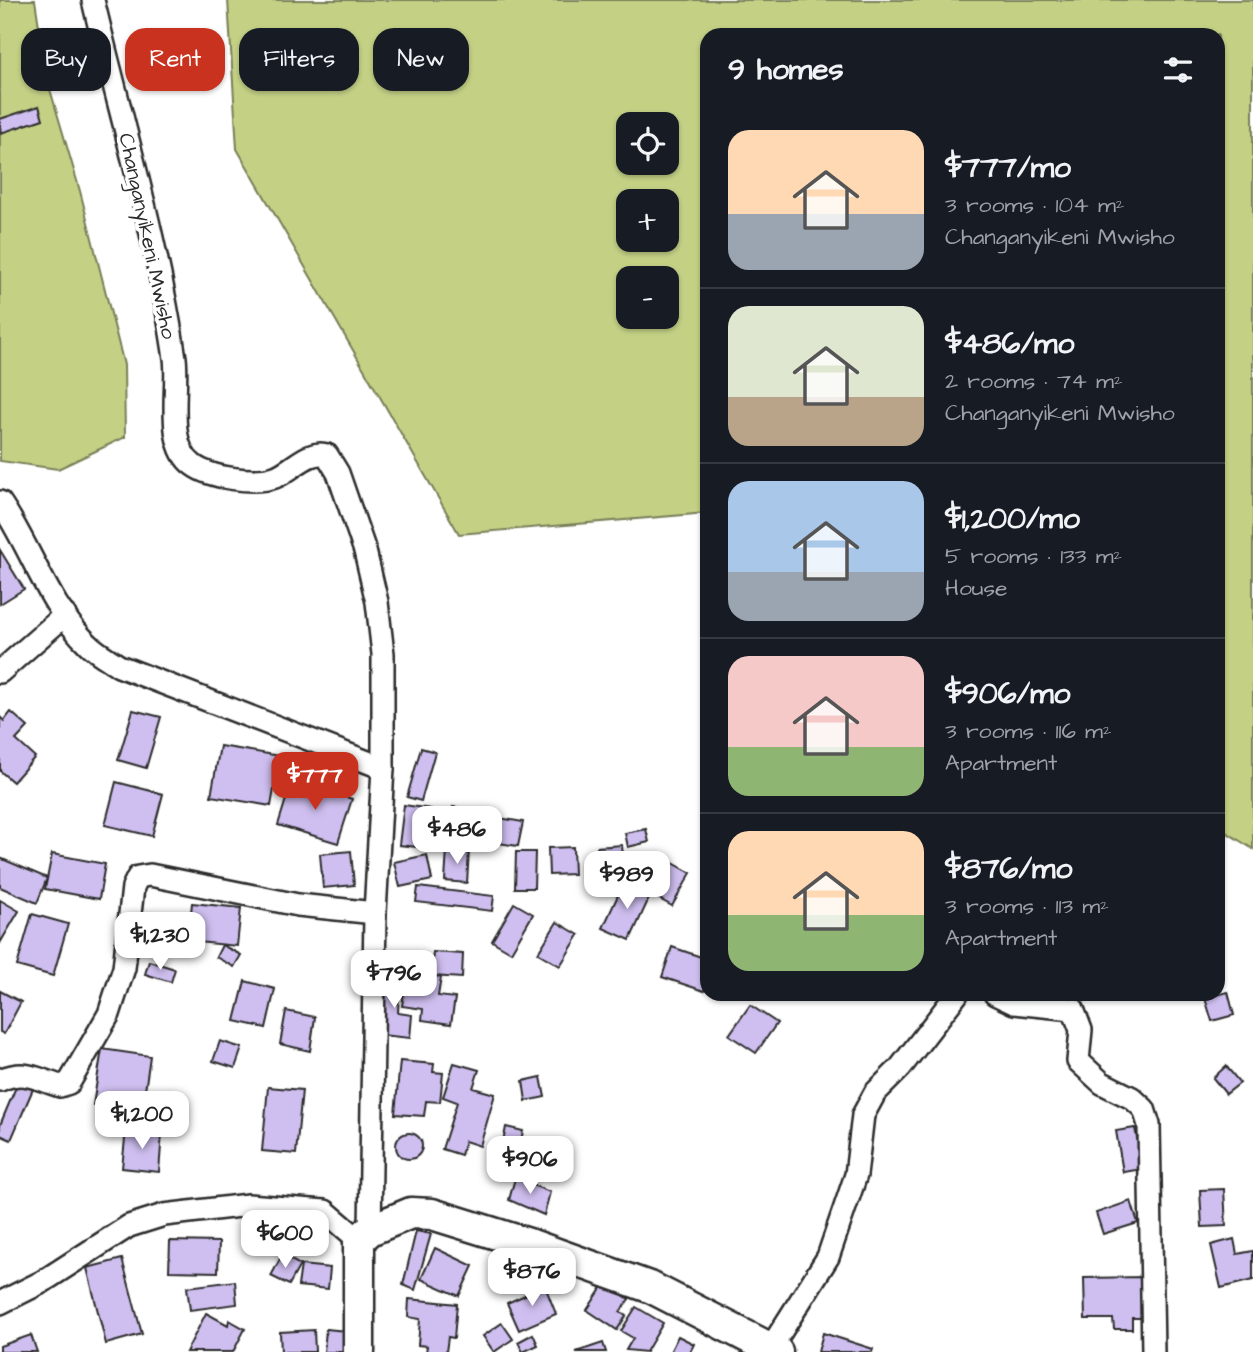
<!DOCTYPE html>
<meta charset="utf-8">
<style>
:root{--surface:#171b24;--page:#20242c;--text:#f1f3f6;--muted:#9ea1a6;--line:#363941;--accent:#c8321e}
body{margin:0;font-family:"Architects Daughter",sans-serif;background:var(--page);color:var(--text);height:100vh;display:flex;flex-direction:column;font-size:26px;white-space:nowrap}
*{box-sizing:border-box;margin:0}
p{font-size:23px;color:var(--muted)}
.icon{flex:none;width:38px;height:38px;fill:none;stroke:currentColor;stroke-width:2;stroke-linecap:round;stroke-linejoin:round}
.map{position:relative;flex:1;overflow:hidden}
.details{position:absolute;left:700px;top:28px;width:525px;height:973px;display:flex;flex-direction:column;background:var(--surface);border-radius:21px;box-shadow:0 2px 5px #0004}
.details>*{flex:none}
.top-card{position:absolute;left:21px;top:28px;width:574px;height:63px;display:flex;gap:14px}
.tools{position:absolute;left:616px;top:112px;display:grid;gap:14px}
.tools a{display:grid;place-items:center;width:63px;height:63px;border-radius:14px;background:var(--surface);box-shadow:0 2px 5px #0004;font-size:35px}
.price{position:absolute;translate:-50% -60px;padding:0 16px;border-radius:14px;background:#fff;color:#222;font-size:23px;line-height:46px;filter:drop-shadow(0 2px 4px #0008)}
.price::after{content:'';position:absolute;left:50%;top:42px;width:21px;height:16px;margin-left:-10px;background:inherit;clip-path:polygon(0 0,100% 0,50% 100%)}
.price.on{background:var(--accent);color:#fff}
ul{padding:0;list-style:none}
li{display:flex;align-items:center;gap:21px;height:175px;padding:0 28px}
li+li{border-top:2px solid var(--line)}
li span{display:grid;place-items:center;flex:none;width:196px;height:140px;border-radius:21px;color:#555}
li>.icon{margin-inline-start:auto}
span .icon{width:84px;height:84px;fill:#fffc;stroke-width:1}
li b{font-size:30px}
h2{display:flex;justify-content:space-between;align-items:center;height:84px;padding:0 28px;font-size:30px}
.pill{padding:0 24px;border-radius:21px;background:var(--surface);box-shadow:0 2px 5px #0004;font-size:24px;line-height:63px}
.pill.on{background:var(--accent);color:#fff}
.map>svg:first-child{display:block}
.green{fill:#c4d185;stroke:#787e58;stroke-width:2;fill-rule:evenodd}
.building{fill:#cfbff0;stroke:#2b2b2b;stroke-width:2}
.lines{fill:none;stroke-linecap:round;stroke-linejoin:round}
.street-casing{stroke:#2b2b2b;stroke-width:26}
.secondary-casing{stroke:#2b2b2b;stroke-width:35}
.street{stroke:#fff;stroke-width:21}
.secondary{stroke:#fff;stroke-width:30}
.labels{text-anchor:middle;stroke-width:7;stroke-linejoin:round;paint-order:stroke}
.street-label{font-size:21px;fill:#2b2b2b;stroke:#fff}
</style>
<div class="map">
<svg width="1253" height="1352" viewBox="0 0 1253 1352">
<rect width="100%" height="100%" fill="#fff"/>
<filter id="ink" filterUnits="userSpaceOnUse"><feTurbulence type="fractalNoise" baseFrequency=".0143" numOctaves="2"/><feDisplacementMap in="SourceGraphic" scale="14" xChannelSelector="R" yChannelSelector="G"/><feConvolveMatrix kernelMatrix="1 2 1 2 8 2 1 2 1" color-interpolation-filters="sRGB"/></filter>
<g filter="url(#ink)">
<g class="green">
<path d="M0 0H35L47 79 80 191 124 365 125 437 58 469 0 461Z"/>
<path d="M228 0H1253V849L1218 827V35H707V513L459 534 237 149ZM667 124V163H628V124ZM667 201V240H628V201ZM628 278H667V317H628Z"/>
</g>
<g class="building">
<path d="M39 106 43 119 1 133 0 119Z"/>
<path d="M0 550 24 589 0 604Z"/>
<path d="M133 710 161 717 146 768 118 760Z"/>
<path d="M11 712 28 727 16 740 35 757 13 782 0 771V717L4 721Z"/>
<path d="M220 746 280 756 271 806 211 796Z"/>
<path d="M421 748 435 752 421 801 407 797Z"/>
<path d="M292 780 352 799 338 843 278 825Z"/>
<path d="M116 782 163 794 152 836 105 825Z"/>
<path d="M404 805 431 809 426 848 399 845Z"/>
<path d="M453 807 474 810 471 839 449 837Z"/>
<path d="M482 815 523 822 518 846 478 840Z"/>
<path d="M646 829 649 842 628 847 625 833Z"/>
<path d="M622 845 624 870 599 872 597 847Z"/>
<path d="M573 847 574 874 549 875 548 848Z"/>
<path d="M447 849 469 850 467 883 445 881Z"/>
<path d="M351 851 354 885 323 888 320 854Z"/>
<path d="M516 852H535L534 888H515Z"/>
<path d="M52 854 105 864 99 899 45 889Z"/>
<path d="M427 855 432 880 400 887 394 862Z"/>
<path d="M0 858 47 878 37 903 0 887Z"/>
<path d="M673 863 691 873 672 906 654 896Z"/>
<path d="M624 882 651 894 630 940 603 928Z"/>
<path d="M418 887 494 896 492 911 416 902Z"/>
<path d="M0 900 19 911 0 943Z"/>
<path d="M192 903 241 908 237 946 188 941Z"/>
<path d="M514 903 533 914 511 952 492 941Z"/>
<path d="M32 914 68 924 53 976 17 966Z"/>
<path d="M557 922 579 935 560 966 538 953Z"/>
<path d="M222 945 241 955 234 967 216 957Z"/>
<path d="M672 947 707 959V983L704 991 662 977Z"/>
<path d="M433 952 463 954 462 978 431 976Z"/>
<path d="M149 961 175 969 171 982 145 974Z"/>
<path d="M386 972H400L398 1013 412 1015 410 1038 381 1035Z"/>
<path d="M407 972 441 977 438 996 455 998 451 1024 422 1020 423 1009 402 1006Z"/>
<path d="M245 981 275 989 266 1028 235 1021Z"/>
<path d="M0 991 21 1002 4 1034 0 1032Z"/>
<path d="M1228 992 1234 1015 1212 1021 1205 998Z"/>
<path d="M750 1005 777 1023 756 1053 729 1035Z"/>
<path d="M286 1011 315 1017 310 1051 280 1044Z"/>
<path d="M220 1041 242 1048 235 1068 213 1061Z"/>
<path d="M102 1049 150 1056 142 1112 93 1105Z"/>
<path d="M400 1061 434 1064 433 1072 443 1073 440 1102 426 1101 424 1116 395 1114Z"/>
<path d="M454 1063 479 1070 473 1088 495 1094 480 1146 465 1141 461 1155 442 1149 457 1102 443 1097Z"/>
<path d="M1226 1066 1240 1083 1226 1094 1213 1078Z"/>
<path d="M541 1077 545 1097 526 1101 523 1081Z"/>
<path d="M18 1082 33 1089 11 1140 0 1135V1125Z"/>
<path d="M268 1087 302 1090 296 1154 262 1151Z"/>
<path d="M506 1127 523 1131 518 1155 501 1152Z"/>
<path d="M1135 1128 1143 1169 1123 1172 1116 1131Z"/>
<path d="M126 1129 162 1133 159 1172 122 1168Z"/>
<circle cx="409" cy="1146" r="13"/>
<path d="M525 1146 562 1153 558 1174 521 1167Z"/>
<path d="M515 1178 550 1192 544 1215 509 1200Z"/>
<path d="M1224 1189 1226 1226 1202 1227 1200 1190Z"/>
<path d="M1131 1201 1138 1223 1103 1234 1096 1213Z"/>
<path d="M282 1224H327L326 1237H281Z"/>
<path d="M416 1231 431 1234 415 1290 403 1285Z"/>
<path d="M1234 1239 1237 1254 1253 1251V1280L1221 1288 1211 1245Z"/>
<path d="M170 1241 219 1242 218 1272 169 1271Z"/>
<path d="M435 1248 473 1266 459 1296 421 1279Z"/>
<path d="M282 1255 300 1265 289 1285 271 1276Z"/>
<path d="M122 1259 142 1334 106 1344 87 1268Z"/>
<path d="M301 1265 330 1268 328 1289 298 1286Z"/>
<path d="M1143 1277 1144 1318H1132V1329H1114L1113 1319H1085L1084 1278Z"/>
<path d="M235 1281 237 1304 190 1310 187 1287Z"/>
<path d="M605 1283 629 1299 620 1312 626 1316 617 1330 587 1310Z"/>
<path d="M545 1286 556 1314 519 1330 507 1303Z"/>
<path d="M409 1299 457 1304 454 1338 448 1337 446 1352H426L427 1346 418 1345 420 1319 408 1317Z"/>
<path d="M636 1307 663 1323 646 1352 626 1350 633 1338 621 1331Z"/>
<path d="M206 1313 228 1325 229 1320 245 1329 233 1352H186Z"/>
<path d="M502 1323 513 1339 494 1352 483 1336Z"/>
<path d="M326 1329 346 1331 344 1352H324Z"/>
<path d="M314 1330 315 1352H281L280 1332Z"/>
<path d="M823 1333 873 1349 872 1352H818Z"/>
<path d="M533 1334 538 1345 523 1352 518 1342Z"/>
<path d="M31 1335 37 1352H0V1346Z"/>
<path d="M678 1336 694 1344 690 1352H670Z"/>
<path d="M603 1343 606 1352H576Z"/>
</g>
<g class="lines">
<defs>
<g id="street">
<path d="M93 0C121 119 157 237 175 358 179 389 165 445 193 465 210 478 255 484 275 477 292 471 308 449 327 455L338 473 365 551 377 602 383 654V768L375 913 370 1230"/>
<path d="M0 502C31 547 48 606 88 644 97 653 109 659 119 666L383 768"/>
<path d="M0 672 65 615"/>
<path d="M995 994 1014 1003 1073 1009 1081 1030 1078 1061 1102 1083 1132 1098 1144 1109 1149 1125 1153 1352"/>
<path d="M0 1080C26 1069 36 1079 60 1086L69 1083 109 1014 124 968 133 887 138 877 150 875 298 905 375 913"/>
<path d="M0 1303 42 1282 129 1226 164 1215 248 1205 325 1211 359 1240"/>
<path d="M770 1349 828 1257 856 1175 863 1115 875 1093 900 1068 957 994"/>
</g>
<path id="secondary" d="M359 1352V1240L370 1230 411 1213 432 1214 532 1245 652 1288 777 1352"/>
</defs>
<use href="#street" class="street-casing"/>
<use href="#secondary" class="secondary-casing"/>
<use href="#street" class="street"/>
<use href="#secondary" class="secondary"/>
</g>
</g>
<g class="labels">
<g class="street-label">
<text transform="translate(148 236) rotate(78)" y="7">Changanyikeni Mwisho</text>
</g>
</g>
</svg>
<div class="tools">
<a><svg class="icon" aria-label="locate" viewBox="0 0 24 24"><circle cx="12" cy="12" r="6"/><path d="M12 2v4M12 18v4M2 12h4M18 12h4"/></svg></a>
<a>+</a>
<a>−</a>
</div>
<b class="price on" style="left:315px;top:812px">$777</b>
<b class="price" style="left:457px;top:866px">$486</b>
<b class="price" style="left:627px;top:911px">$989</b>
<b class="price" style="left:160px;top:972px">$1,230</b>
<b class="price" style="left:394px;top:1010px">$796</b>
<b class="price" style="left:142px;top:1151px">$1,200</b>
<b class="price" style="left:530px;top:1196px">$906</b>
<b class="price" style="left:285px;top:1270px">$600</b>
<b class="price" style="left:532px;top:1308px">$876</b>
<div class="top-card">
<a class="pill">Buy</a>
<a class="pill on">Rent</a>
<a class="pill">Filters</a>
<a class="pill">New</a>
</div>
<section class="details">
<h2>9 homes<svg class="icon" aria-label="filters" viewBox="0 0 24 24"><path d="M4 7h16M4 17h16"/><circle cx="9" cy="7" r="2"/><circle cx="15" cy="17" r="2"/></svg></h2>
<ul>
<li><span style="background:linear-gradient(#ffd9b3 60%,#9aa5b1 0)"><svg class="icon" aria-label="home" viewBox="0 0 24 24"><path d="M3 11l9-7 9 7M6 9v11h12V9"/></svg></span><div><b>$777/mo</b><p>3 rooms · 104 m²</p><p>Changanyikeni Mwisho</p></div></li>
<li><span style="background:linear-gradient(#dfe7d0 65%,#b9a48a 0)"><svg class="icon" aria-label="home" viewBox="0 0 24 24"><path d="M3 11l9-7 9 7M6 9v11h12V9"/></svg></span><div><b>$486/mo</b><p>2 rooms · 74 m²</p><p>Changanyikeni Mwisho</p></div></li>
<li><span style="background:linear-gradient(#a9c7e8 65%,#9aa5b1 0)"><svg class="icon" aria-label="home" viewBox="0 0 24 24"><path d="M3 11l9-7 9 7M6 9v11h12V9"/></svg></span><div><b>$1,200/mo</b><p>5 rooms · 133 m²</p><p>House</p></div></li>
<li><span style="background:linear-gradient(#f6c9c9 65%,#8fb573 0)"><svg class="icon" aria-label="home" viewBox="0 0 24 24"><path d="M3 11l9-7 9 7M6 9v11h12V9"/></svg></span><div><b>$906/mo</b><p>3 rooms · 116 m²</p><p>Apartment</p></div></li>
<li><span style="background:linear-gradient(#ffd9b3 60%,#8fb573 0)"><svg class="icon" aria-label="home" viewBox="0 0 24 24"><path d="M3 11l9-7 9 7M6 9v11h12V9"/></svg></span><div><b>$876/mo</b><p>3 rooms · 113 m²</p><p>Apartment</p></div></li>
</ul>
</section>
</div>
